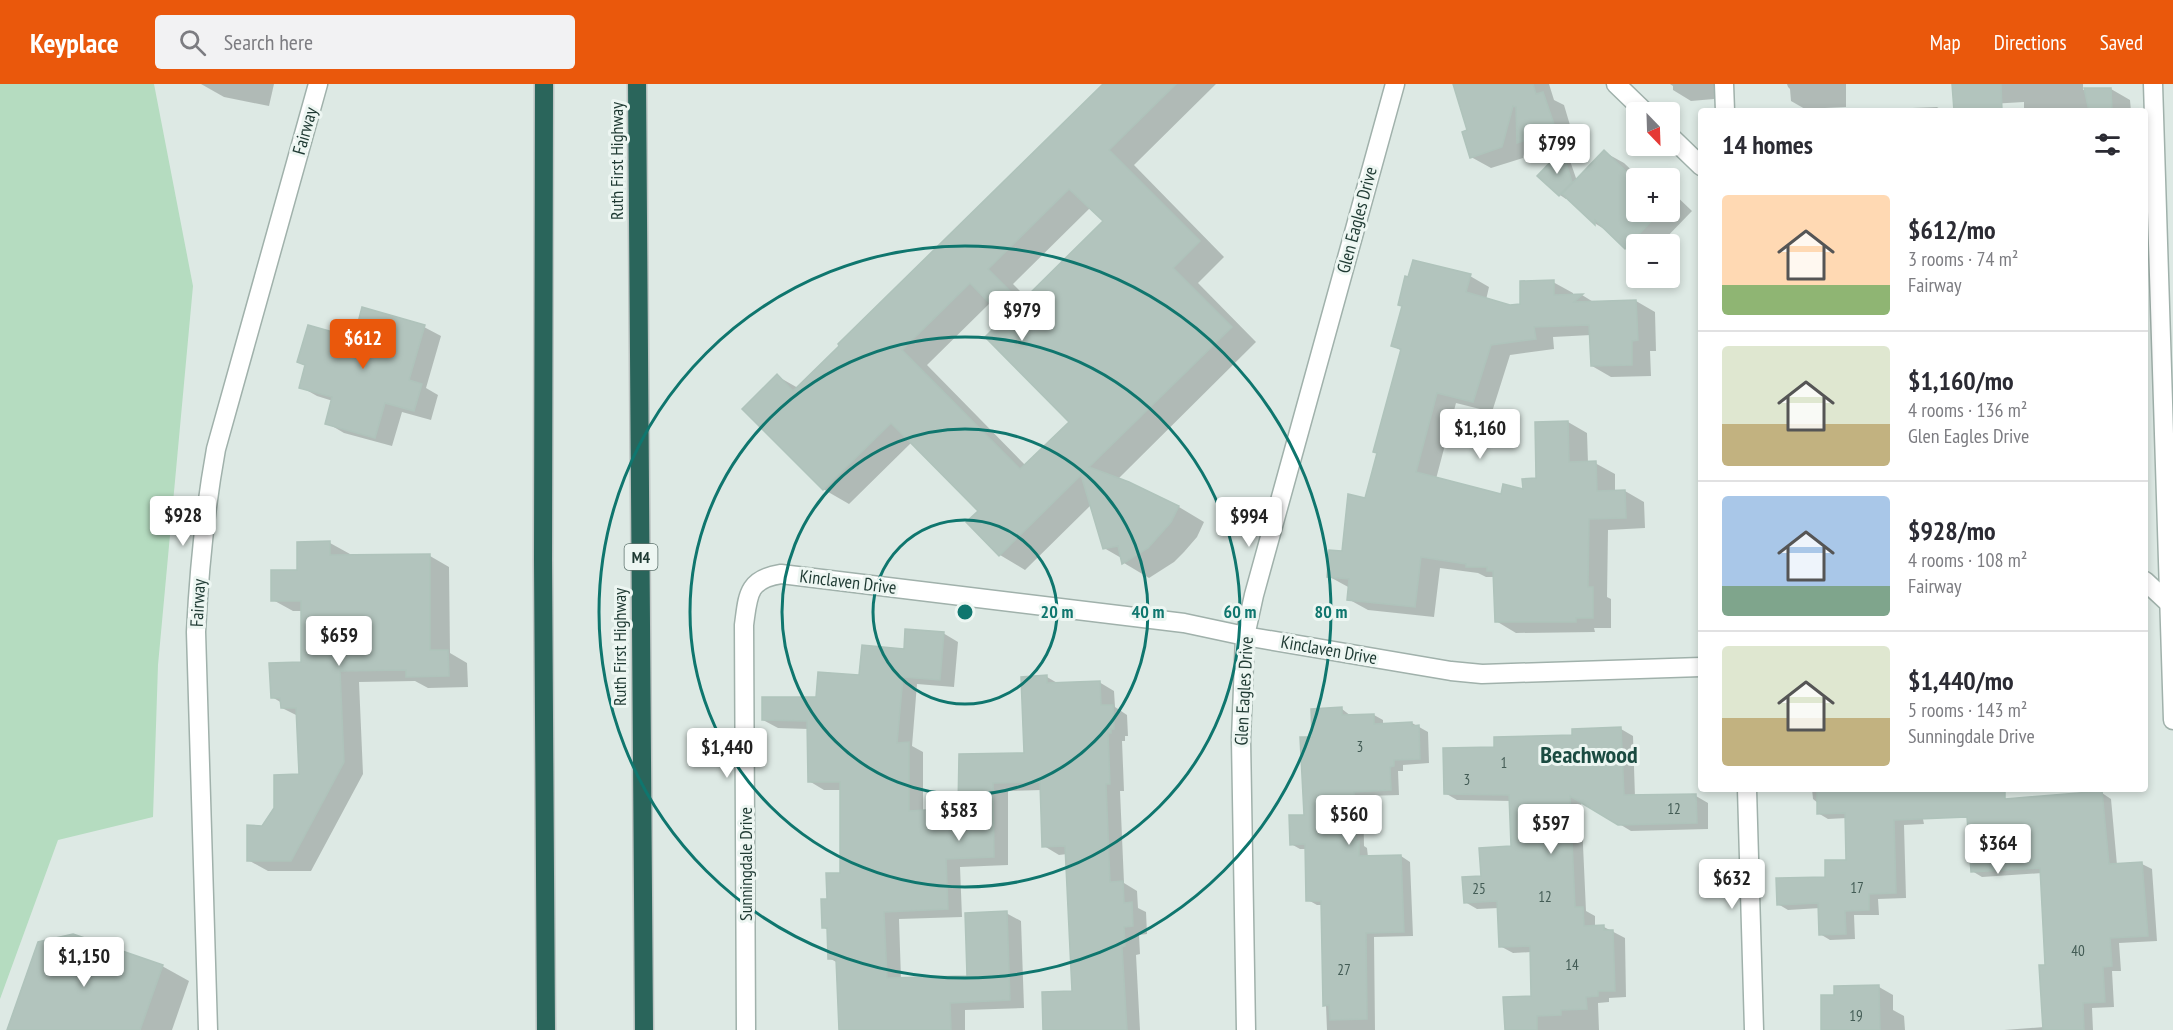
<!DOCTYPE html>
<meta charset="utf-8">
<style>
:root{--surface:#fff;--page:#f2f2f3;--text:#2b2b33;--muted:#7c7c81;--line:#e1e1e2;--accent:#ea580c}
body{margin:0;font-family:"PT Sans Narrow",sans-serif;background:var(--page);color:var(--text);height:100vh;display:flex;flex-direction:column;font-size:22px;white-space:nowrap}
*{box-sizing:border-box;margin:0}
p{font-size:20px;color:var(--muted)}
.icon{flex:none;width:33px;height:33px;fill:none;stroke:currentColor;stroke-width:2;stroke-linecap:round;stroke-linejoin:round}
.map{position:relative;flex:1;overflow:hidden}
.drawer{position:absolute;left:1698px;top:24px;width:450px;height:684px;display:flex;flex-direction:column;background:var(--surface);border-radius:6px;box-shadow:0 3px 9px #0003}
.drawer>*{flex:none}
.needle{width:39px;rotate:157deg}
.buttons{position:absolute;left:1626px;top:18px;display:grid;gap:12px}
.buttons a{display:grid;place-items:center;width:54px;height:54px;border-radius:6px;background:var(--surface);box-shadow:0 3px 9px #0003;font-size:30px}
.price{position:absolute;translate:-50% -51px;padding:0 14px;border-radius:6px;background:#fff;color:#222;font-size:20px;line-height:39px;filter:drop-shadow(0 2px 3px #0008)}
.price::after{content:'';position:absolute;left:50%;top:36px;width:18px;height:14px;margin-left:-9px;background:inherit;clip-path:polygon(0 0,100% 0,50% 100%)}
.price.selected{background:var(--accent);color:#fff}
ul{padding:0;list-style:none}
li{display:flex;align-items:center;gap:18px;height:150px;padding:0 24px}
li+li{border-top:2px solid var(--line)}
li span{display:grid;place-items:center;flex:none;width:168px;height:120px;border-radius:6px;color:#555}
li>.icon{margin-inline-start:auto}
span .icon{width:72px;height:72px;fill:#fffc;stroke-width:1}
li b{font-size:26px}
h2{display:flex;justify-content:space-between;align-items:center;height:72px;padding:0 24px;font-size:26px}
header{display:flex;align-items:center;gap:36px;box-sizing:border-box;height:84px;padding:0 30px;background:var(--accent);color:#fff}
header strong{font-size:28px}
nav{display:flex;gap:33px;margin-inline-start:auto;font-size:21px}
.search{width:420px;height:54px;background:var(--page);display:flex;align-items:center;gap:15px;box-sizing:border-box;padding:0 21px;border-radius:6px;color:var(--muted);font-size:22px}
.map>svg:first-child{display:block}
.green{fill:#b5dcc0}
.shadow{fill:#0003;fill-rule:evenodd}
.building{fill:#b2c4bd;stroke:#afc3bb;stroke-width:1.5;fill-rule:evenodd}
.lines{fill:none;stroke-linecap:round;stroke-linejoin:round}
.street-casing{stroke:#a0b1ab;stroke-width:21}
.highway-casing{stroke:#bcc4c2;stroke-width:21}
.street{stroke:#fff;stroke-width:18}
.highway{stroke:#2a655b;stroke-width:18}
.ring{fill:none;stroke:#0f766e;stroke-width:3}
.labels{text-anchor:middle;stroke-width:6;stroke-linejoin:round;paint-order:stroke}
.number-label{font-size:15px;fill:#435c55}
.shield{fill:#edf6f2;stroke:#5c726c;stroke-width:1.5}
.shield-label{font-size:16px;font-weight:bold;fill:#1e3932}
.street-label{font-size:18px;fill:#1e3932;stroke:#edf6f2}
.district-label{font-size:24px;font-weight:bold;fill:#1b4b41;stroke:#edf6f2}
.centre{fill:#0f766e;stroke:#edf6f2;stroke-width:3}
.ring-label{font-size:18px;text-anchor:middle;font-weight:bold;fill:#0f766e;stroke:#edf6f2;stroke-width:6;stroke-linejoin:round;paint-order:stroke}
</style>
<header>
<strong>Keyplace</strong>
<div class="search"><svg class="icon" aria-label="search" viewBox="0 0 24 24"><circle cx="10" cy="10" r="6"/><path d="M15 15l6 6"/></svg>Search here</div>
<nav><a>Map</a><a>Directions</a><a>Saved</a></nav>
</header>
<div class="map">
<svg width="2173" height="946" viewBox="0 0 2173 946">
<rect width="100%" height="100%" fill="#dde9e4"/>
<path class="green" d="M0 0H154L193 202 158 581 153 733 58 756 0 915Z"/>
<g class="shadow">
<path d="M201 0H274L269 22 224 13Z"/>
<path d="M1105 0H1216L1134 81 1224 173 1198 199 1256 258 1118 395 1179 423 1204 438 1197 453 1184 468 1174 478 1149 494 1124 479 1123 475 1104 464 1092 420 1025 486 1000 471 980 427 912 358 849 420 823 405 777 292 798 304ZM1091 123 1105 137 1027 214 1013 200ZM991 218 1007 234 1071 338 1026 382 927 281Z"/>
<path d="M1462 0H1549L1554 16 1564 21 1575 58 1538 69 1526 62 1523 74 1491 84 1471 73Z"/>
<path d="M1670 0H1714V15L1691 17 1673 6V2Z"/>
<path d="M1787 0H1846V23L1805 25 1791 17 1790 5 1788 3Z"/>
<path d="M1954 0H2083V6L2111 5 2130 16 2131 27H2024V18L1974 21Z"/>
<path d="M1937 23 1943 27H1912V24Z"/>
<path d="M1562 68 1568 71 1577 97 1604 68 1624 79 1640 94H1636V128H1670V106L1692 127 1660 160H1636V170L1626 164 1609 148 1596 140 1567 114 1566 115 1560 111Z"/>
<path d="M1470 192 1489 203 1486 216 1510 222H1522L1553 198 1573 209V211H1582L1595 219 1636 217 1655 228 1656 267H1650L1651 292 1611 293 1592 282 1591 251 1553 253 1554 265 1510 271 1492 328 1456 319 1436 395 1502 411 1524 407 1538 396 1568 338 1587 349 1588 379H1595L1615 390V407H1625L1644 418 1645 444 1608 446 1607 513 1611 515V544H1594L1595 548 1516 549 1496 537 1495 493H1486L1478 489 1440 484 1434 533 1368 526 1348 515 1350 504 1328 492 1343 469 1367 416 1402 267 1393 262Z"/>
<path d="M424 243 441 252 426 304 438 311 431 336 402 328 392 362 344 349 327 339 333 317 317 312 301 303 307 282 299 278 355 256Z"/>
<path d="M330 459 350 470V472H430L449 483 450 569 467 579 468 603 428 604 415 597 359 598 363 690 311 787H268L248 776 263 743 300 692 298 632 282 624V619L272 613 302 579V527H293L273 516 299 487Z"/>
<path d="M943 549 958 558 954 603 917 600 912 662 923 668V728L960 726 1026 671 1047 593 1059 600 1099 598 1114 607 1115 623 1127 631 1128 652H1125V657H1122L1124 707H1120L1124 799 1137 807 1138 824 1146 828 1147 850 1139 851 1140 870 1136 871 1140 946H1045L1074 909 1067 770 1059 771 1044 762 1042 706 1008 707V781L960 783 962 833 899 835 901 895 969 893 1006 829 1021 837 1024 924 965 926V946H840L838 879 829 874 828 846 823 843 829 817 842 790V706H824L809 697V645L778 644 763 636 818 615 861 593 905 566Z"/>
<path d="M1342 625 1351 632 1374 631 1383 636V641L1412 639 1428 648 1429 679 1403 681V687H1398L1399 711 1363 712 1364 762 1367 764 1368 773 1401 772 1410 778 1413 852 1374 853 1375 946H1327L1326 922 1324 921 1322 821H1317L1308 816 1306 765H1300L1291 760 1305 732 1314 655Z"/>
<path d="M1621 645 1633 652 1635 713 1696 712 1708 719V745L1631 747 1581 717 1586 827 1595 832V843H1604L1625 854 1626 913 1609 914V918L1598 919 1599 946H1506L1533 913 1531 868 1513 869 1500 862 1499 824 1477 825 1465 818 1483 793 1513 763 1511 717 1457 716 1445 709 1496 665 1574 652V646Z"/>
<path d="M1812 705H1896L1918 711 1924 740 1904 741 1906 814 1878 815 1879 831H1854L1855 855 1830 856 1820 850V824L1788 826 1778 820 1827 794 1847 777V734L1828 735 1818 729V719L1813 715Z"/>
<path d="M2102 709 2111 715 2117 781 2142 780 2152 785 2157 857 2119 859 2121 887H2112L2114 923 2092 924 2093 946H2004L2044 943 2046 882 2042 789 1982 793 1972 787Z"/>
<path d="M162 882 189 897 172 946H9Z"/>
<path d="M1879 903 1893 911V926L1904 932 1905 946H1823L1836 913Z"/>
</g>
<g class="building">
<path d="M1103 0H1176L1109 66 1200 157 1173 184 1232 243 1089 383 1129 398 1179 422 1171 438 1148 464 1122 480 1118 462 1103 465 1081 391 999 472 966 438 978 427 891 339 823 406 742 325 777 290 793 307 839 262 838 260ZM1069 105 1103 137 1021 218 988 185ZM970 199 1004 234 985 253 1069 338 1020 385 902 266Z"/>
<path d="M1453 0H1533L1536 10 1543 8 1556 46 1517 59 1516 23 1513 22 1502 63 1470 74 1462 48 1467 46Z"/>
<path d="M1952 0H2001L2002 27H1954Z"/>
<path d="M2084 4H2111L2112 27H2089Z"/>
<path d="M1562 66 1572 98 1559 112 1537 92Z"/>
<path d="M1604 66 1636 97V128H1660L1625 165 1595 136V141L1562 110Z"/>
<path d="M1413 176 1471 190 1466 208 1510 221 1520 220V197L1554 196V211L1583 210 1574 218 1636 216 1638 256 1632 257V281L1591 282 1589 241 1534 243 1536 255 1491 261 1473 318 1437 309 1416 388 1501 410 1503 400 1523 405 1522 395 1536 394 1535 338 1568 337 1569 378 1596 377 1597 407 1625 406 1626 434 1589 435 1588 503H1593V534H1576V538H1495L1493 487H1487V483H1466V480L1421 473 1415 523 1347 516 1349 495 1327 493 1329 466 1342 467 1348 410 1365 414 1377 369 1373 368 1401 265 1391 262 1402 222 1398 221 1405 192 1408 193Z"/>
<path d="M362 223 425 241 409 296 422 300 414 327 385 319 375 354 325 340 332 313 299 304 305 281 297 278 308 241 354 254Z"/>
<path d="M330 457V471L430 470V566H448L449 592 406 593V586L340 587 344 678 291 777H247V741L262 742 274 724V691L299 690 296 624H281L280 614H271L269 579 301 578V517H271V486H297V458Z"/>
<path d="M905 545 944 548 940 596 903 593 897 659 909 658V727L958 724 959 670 1024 669 1021 593 1047 591V599L1100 597 1101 621H1113L1114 645H1111V649H1108L1110 700H1106L1110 798 1123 797 1124 819 1132 818 1133 842 1124 843 1125 862 1122 863 1127 946H1043L1042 908 1072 907 1065 762 1042 763 1040 698 993 699 994 773 946 775 948 825 884 828 887 894 967 892 965 829 1007 827 1010 916 950 919 951 946H839L836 875H828L827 844H822L821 815H827L826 789H840V698H808L807 637 762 636V613H816L818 588 859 591 862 561 904 565Z"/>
<path d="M1342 623V631L1374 630V640L1412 638V642L1419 641 1420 675 1394 676V682L1390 683 1391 706 1354 708 1356 758 1359 757V772L1401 771 1404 848 1366 849 1367 935 1330 936 1329 921 1323 922 1321 817H1306L1305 760 1290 761 1289 731H1304L1300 653H1312L1311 625Z"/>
<path d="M1621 643 1624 711 1696 710 1697 739 1618 741 1570 712 1575 823H1583L1584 842 1604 841V846H1613L1615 907H1598V912L1586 913 1587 925 1561 926V931L1537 932V946H1505L1503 913 1531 912 1530 862 1499 863 1497 817 1464 819 1462 793 1481 792 1479 764 1511 762 1509 711 1444 710 1443 664 1494 663V653L1572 651V645Z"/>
<path d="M1817 705H2005V715L2102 707 2109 780 2142 778 2148 852 2110 854 2112 882 2103 883 2105 918 2083 919 2084 946H2043L2039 881H2045L2040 784 1971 788 1967 733 1894 736 1896 809 1869 810V826L1845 827 1846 850 1819 851 1818 819 1777 821 1776 794 1825 793V776H1846L1845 729 1817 730Z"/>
<path d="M73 850 163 881 140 946H7L38 858Z"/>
<path d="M1879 901 1880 946H1821V911H1834V902Z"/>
</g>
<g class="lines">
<defs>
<g id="street">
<path d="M1616 0 1645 28"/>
<path d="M1724 0 1725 27"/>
<path d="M2153 0 2173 636"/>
<path d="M1670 52 1701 82"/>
<path d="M2145 497 2173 523"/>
<path d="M1747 705 1754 946"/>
<path d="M208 946 196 548C199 486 205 426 216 365L318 0"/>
<path d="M746 946 744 541C748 512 747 495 781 490L1184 539 1245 552 1451 587 1482 590 1701 583"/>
<path d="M1246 946 1241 655 1245 552 1254 511 1395 0"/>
</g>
<g id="highway">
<path d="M544 0 543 476 546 946"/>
<path d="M637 0 644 946"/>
</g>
</defs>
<use href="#street" class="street-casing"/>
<use href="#highway" class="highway-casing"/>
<use href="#street" class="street"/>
<use href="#highway" class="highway"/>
</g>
<g class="ring">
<circle cx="965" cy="528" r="92"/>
<circle cx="965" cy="528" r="183"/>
<circle cx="965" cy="528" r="275"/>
<circle cx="965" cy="528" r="366"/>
</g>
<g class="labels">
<g class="number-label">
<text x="1360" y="668">3</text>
<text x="1504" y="684">1</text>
<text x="1467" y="701">3</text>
<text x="1674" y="730">12</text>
<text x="1857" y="809">17</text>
<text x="1479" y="810">25</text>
<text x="1545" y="818">12</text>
<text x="2078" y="872">40</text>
<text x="1572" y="886">14</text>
<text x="1344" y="891">27</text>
<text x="1856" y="937">19</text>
</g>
<rect class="shield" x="624.5" y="460" width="33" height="26" rx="4.5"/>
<g class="shield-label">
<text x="641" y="479">M4</text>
</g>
<g class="street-label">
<text transform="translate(305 47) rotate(-74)" y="6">Fairway</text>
<text transform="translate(617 77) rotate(-90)" y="6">Ruth First Highway</text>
<text transform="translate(1357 136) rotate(-75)" y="6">Glen Eagles Drive</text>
<text transform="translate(848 498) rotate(7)" y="6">Kinclaven Drive</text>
<text transform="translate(198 519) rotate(-87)" y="6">Fairway</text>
<text transform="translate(620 563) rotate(-90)" y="6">Ruth First Highway</text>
<text transform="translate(1329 566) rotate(10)" y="6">Kinclaven Drive</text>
<text transform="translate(1244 607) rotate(-87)" y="6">Glen Eagles Drive</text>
<text transform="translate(746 780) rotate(-90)" y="6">Sunningdale Drive</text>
</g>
<g class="district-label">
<text x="1589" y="679">Beachwood</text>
</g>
</g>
<circle cx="965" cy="528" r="9" class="centre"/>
<g class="ring-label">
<text x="1057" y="534">20 m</text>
<text x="1148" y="534">40 m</text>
<text x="1240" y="534">60 m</text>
<text x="1331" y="534">80 m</text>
</g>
</svg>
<div class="buttons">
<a><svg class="needle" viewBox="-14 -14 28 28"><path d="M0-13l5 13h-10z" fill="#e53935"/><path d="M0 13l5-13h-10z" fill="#7c7c81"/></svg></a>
<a>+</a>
<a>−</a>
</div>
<b class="price" style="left:1557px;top:91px">$799</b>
<b class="price" style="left:1022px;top:258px">$979</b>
<b class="price selected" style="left:363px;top:286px">$612</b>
<b class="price" style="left:1480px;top:376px">$1,160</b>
<b class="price" style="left:183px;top:463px">$928</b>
<b class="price" style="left:1249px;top:464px">$994</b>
<b class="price" style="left:339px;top:583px">$659</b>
<b class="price" style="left:727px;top:695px">$1,440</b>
<b class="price" style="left:959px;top:758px">$583</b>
<b class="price" style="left:1349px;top:762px">$560</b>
<b class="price" style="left:1551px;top:771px">$597</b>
<b class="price" style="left:1998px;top:791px">$364</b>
<b class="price" style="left:1732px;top:826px">$632</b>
<b class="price" style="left:84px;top:904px">$1,150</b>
<section class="drawer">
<h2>14 homes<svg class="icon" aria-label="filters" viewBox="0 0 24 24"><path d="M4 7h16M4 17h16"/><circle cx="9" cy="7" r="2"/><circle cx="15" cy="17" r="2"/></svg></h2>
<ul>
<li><span style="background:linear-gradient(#ffd9b3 75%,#8fb573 0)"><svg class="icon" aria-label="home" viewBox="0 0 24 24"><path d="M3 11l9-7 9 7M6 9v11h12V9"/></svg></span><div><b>$612/mo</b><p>3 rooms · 74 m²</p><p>Fairway</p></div></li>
<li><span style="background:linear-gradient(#dfe7d0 65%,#c2b280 0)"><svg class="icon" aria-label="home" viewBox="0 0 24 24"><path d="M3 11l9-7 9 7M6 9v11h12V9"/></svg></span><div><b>$1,160/mo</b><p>4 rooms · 136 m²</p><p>Glen Eagles Drive</p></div></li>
<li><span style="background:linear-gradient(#a9c7e8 75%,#7fa58c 0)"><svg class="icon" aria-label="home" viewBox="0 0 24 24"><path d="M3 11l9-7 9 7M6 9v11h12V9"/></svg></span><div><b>$928/mo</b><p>4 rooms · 108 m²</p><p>Fairway</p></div></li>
<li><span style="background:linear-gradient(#dfe7d0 60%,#c2b280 0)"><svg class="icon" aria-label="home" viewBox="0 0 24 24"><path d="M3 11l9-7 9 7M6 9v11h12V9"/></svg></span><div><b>$1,440/mo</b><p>5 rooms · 143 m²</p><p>Sunningdale Drive</p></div></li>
</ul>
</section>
</div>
